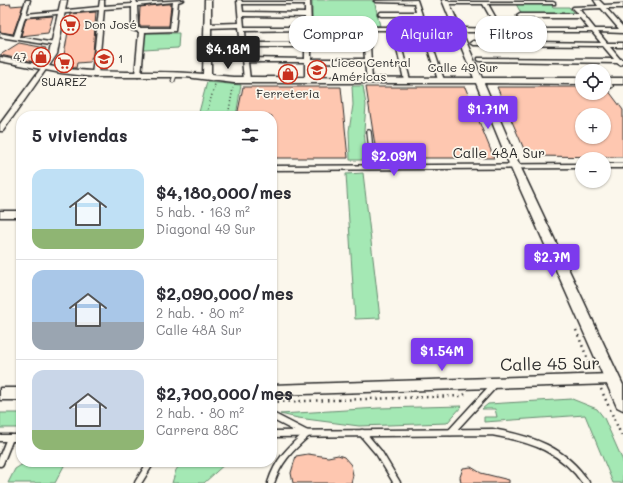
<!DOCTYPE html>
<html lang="es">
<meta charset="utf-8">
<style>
:root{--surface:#fff;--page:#f7f7f7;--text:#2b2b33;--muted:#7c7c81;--line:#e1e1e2;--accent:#7c3aed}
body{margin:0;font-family:Mali,sans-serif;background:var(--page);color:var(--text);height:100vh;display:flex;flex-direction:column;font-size:15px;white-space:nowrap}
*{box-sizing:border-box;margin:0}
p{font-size:13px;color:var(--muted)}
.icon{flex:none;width:22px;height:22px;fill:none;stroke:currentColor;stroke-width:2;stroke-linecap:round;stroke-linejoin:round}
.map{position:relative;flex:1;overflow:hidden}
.side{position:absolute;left:16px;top:111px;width:261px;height:356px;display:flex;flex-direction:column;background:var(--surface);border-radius:16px;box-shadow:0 1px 3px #0004}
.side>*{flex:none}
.banner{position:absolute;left:289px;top:16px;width:274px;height:36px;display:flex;gap:8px}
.tools{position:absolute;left:575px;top:64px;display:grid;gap:8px}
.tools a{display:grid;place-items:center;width:36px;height:36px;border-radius:50%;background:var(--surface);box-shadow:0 1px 3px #0004;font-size:20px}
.price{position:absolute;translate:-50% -34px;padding:0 9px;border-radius:4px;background:var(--accent);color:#fff;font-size:13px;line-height:26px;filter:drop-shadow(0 1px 2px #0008)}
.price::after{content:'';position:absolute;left:50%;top:24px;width:12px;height:9px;margin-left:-6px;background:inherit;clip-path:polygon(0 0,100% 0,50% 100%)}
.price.selected{background:#222;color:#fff}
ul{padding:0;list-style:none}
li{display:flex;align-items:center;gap:12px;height:100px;padding:0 16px}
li+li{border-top:1px solid var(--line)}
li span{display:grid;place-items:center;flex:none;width:112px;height:80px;border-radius:12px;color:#555}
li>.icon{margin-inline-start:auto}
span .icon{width:48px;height:48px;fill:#fffc;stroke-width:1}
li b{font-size:17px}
h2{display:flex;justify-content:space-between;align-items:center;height:48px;padding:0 16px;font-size:17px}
.pill{padding:0 14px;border-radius:16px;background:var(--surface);box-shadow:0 1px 3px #0004;font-size:14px;line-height:36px}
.pill.selected{background:var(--accent);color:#fff}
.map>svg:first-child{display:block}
.green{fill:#a4e8b4;stroke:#688a70}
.building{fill:#fec7b0;stroke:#2b2b2b;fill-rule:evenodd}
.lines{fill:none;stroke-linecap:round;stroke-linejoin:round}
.lane-far2-casing{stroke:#2b2b2b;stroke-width:5}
.lane-far1-casing{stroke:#2b2b2b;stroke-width:6}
.lane-casing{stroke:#2b2b2b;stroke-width:9}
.street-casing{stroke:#2b2b2b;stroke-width:3}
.secondary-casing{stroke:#2b2b2b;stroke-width:3}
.path-far1{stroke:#2b2b2b;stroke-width:1.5;stroke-dasharray:1 2.5;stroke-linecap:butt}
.path{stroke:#2b2b2b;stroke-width:2.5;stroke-dasharray:1.5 4;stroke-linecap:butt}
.lane-far2{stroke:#fbf7ec;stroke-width:3}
.lane-far1{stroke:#fbf7ec;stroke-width:3.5}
.lane{stroke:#fbf7ec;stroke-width:6}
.street{fill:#fbf7ec;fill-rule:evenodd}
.secondary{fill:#fbf7ec;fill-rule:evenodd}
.labels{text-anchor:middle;stroke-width:3.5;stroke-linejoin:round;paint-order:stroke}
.far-poi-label{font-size:12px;fill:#2b2b2b;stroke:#fbf7ec;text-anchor:start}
.far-street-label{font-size:12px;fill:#2b2b2b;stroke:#fbf7ec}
.street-label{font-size:14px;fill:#2b2b2b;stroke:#fbf7ec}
.near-street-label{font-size:17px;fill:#2b2b2b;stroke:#fbf7ec}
</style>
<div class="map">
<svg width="623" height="483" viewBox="0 0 623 483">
<rect width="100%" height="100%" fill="#fbf7ec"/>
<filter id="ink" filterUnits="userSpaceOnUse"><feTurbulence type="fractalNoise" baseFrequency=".025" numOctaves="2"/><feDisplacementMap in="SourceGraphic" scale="8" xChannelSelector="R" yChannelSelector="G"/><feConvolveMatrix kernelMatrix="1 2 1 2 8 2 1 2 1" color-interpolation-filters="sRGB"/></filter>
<g filter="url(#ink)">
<g class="green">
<path d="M312 0H374L380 26H312Z"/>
<path d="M516 4H551L553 7H569L575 15H522Z"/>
<path d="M145 33H179L178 48 144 50Z"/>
<path d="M207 82 241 85 236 116H198Z"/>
<path d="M352 86H363L366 105 364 131 367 160H350L349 131 353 105Z"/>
<path d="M363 173 380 318 355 319 346 174Z"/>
<path d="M572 399 597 409 604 418 623 461V483H613L585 415 484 422V417H497L495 409H482L488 404Z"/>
<path d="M462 406 447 423 359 426 298 418 280 414 379 408Z"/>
<rect x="0" y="413" width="21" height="15"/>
<path d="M26 462H66L55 483H8L15 469Z"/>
<path d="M182 462H227L204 483H172L176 470Z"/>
</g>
<g class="building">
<path d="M11 4 10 6 23 5 13 34 0 32V5Z"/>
<path d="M166 4H171L169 26H139L140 7Z"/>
<path d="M96 12 93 54 90 62 77 63 76 68 62 67 71 14Z"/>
<path d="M53 16 48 33 21 36 26 18Z"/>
<path d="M19 43 46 48 42 60 39 63 0 55Z"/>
<path d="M605 86 623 110V157L527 156 497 87H582V93H604ZM582 115H604V137H582Z"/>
<path d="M243 87H341L348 158H272V116H237Z"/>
<path d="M366 87H465L494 158H377Z"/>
<path d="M308 454 328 457 338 455 344 457 351 465 353 475 351 483H293L291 473 296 456Z"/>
<path d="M471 467 481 473 509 480V483H461L460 477 463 468Z"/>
</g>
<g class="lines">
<defs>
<path id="lane-far2" d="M173 81 175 75"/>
<g id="lane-far1">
<path d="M607 81 611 86"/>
<path d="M369 132 373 167"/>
</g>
<g id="lane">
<path d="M451 432 495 384"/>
<path d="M362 433 379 453 397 483"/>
<path d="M272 434 492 432C532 439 563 449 586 483"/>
<path d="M0 438H21"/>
<path d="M0 463 10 438"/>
<path d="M138 483 151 462"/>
<path d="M271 483C278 461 290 449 307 434L272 416"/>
</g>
<g id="street">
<path d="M26 0H30L26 14 99 7 100 0H104V6L132 4V0H136L137 3 184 0 178 2 175 31 145 32 141 75 138 77 135 75 139 32 132 30V7L104 9 98 75 95 77 92 75 99 10 25 17 19 37 55 43 57 44V46L0 37V33L14 36ZM173 2 170 28H138L137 6Z"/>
<path d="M237 0H241L242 2H306V0H310L311 27H421L417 16H381L378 14 381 12H416L414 3 376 2 374 1 417 0 426 27 497 29 483 4H446L444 3 446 2H553L555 3V4H488L502 29H589L580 18H520L517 16 520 14H578L572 8 573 7 598 6 594 0H599L604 5 623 4V8H606L623 27V33L598 32 607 43H623V47H610L620 59H623V63L620 65 617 63 480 61 478 60V58L614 59 603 46 473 45 470 43 473 41 601 43 592 32H457L455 30H427L444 80 441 82 438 80 422 30H397L410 80 407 82 404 80 393 30H311V43H363L362 32 367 31 370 45 372 81 367 80 365 63 311 62V80L308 82 305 80V62H248L250 80 247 82 244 80 239 27 207 28 204 26 207 24 239 23ZM242 4H305V13L243 12ZM601 8 619 29H595L579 9ZM243 16 305 17V27H244ZM305 30V43H246L245 31ZM247 47H305V59L248 58ZM311 47H364L365 59H311Z"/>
<path d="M42 67 47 68 3 131H0V124Z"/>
<path d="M582 164V168L272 170V166Z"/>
<rect x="604" y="164" width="19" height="4"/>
<rect x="0" y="211" width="21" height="6"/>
<path d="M612 374 616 375 618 379 616 383 612 384 272 395V385Z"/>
<rect x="0" y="388" width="21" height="12"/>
</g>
<g id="secondary">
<path d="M61 0H67L57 54 49 66C100 76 152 69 203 74L205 0H211V75L234 77 474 78 442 0H448L482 78H582V84L484 83 520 166 623 385V410L617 407 510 166 476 83H234L186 77H95L61 73 0 61V57L42 65 49 54Z"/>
<rect x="604" y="78" width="19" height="6"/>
</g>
</defs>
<use href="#lane-far2" class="lane-far2-casing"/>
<use href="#lane-far1" class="lane-far1-casing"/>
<use href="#lane" class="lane-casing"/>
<use href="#street" class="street-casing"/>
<use href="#secondary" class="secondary-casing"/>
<g class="path-far1">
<path d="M206 116 215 84"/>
<path d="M228 116 233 88"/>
</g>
<g class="path">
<path d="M576 330 592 370"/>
<path d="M601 389 623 439"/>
<path d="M272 402 462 396 465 394"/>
</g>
<use href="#lane-far2" class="lane-far2"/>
<use href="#lane-far1" class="lane-far1"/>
<use href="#lane" class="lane"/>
<use href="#street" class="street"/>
<use href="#secondary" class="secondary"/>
</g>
</g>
<defs>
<symbol id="supermarket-ring" viewBox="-11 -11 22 22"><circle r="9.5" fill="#fbf7ec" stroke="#c8321e" stroke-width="1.5"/><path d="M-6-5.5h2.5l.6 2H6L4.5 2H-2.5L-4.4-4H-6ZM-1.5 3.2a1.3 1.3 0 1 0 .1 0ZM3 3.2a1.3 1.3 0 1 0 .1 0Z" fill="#c8321e"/></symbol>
<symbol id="shop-ring" viewBox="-11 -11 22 22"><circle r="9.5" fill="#fbf7ec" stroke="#c8321e" stroke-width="1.5"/><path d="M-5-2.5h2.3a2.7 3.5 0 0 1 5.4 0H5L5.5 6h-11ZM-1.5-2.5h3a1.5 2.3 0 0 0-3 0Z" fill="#c8321e"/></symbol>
<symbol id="school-ring" viewBox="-11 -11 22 22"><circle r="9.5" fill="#fbf7ec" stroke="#c8321e" stroke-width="1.5"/><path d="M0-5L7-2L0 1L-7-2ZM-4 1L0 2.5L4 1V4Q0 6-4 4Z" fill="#c8321e"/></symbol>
</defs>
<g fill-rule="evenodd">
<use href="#supermarket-ring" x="59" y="14" width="22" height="22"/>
<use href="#shop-ring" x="30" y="46" width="22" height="22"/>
<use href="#school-ring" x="93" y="48" width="22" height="22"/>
<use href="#supermarket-ring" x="53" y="52" width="22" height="22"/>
<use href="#school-ring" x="306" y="59" width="22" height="22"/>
<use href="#shop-ring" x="277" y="63" width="22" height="22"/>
</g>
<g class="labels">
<g class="far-poi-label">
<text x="84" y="29">Don José</text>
<text x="27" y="61" text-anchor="end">47</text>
<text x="118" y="63">1</text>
<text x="331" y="67">Liceo Central<tspan x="331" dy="14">Américas</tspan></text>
<text x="64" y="86" text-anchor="middle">SUAREZ</text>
<text x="288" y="98" text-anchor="middle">Ferreteria</text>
</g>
<g class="far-street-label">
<text x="463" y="72">Calle 49 Sur</text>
</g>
<g class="street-label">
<text x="499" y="158">Calle 48A Sur</text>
</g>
<g class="near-street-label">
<text transform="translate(550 364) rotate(-1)" y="6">Calle 45 Sur</text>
</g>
</g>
</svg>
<div class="tools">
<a><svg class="icon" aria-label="locate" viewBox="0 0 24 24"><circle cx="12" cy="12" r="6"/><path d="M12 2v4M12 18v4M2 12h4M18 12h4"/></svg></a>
<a>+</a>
<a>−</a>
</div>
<b class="price selected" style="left:228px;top:70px">$4.18M</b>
<b class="price" style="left:488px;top:130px">$1.71M</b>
<b class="price" style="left:394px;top:177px">$2.09M</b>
<b class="price" style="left:552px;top:278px">$2.7M</b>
<b class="price" style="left:442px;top:372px">$1.54M</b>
<div class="banner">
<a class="pill">Comprar</a>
<a class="pill selected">Alquilar</a>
<a class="pill">Filtros</a>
</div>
<section class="side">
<h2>5 viviendas<svg class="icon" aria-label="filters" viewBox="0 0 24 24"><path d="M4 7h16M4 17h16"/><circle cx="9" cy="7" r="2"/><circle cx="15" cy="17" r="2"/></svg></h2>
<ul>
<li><span style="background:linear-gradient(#bfe0f5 75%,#8fb573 0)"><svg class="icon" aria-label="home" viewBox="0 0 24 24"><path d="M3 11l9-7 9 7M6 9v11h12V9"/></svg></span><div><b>$4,180,000/mes</b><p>5 hab. · 163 m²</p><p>Diagonal 49 Sur</p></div></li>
<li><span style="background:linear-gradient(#a9c7e8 65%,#9aa5b1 0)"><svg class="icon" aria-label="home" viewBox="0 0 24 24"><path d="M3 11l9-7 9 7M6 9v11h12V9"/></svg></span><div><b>$2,090,000/mes</b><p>2 hab. · 80 m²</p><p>Calle 48A Sur</p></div></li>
<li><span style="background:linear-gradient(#c9d6e8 75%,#8fb573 0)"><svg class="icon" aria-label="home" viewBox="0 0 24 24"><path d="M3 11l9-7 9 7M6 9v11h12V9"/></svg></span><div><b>$2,700,000/mes</b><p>2 hab. · 80 m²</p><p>Carrera 88C</p></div></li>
</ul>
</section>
</div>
